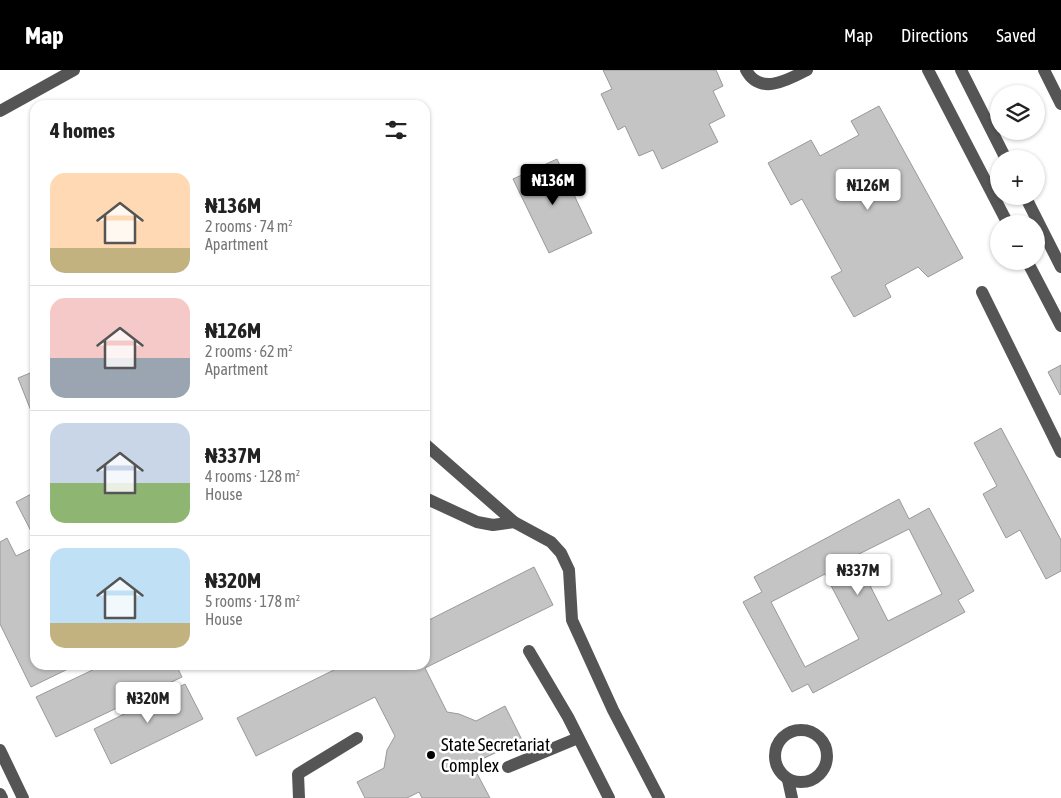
<!DOCTYPE html>
<meta charset="utf-8">
<style>
:root{--surface:#fff;--page:#f2f2f2;--text:#222;--muted:#767676;--line:#e0e0e0;--accent:#000}
body{margin:0;font-family:"Asap Condensed",sans-serif;background:var(--page);color:var(--text);height:100vh;display:flex;flex-direction:column;font-size:19px;white-space:nowrap}
*{box-sizing:border-box;margin:0}
p{font-size:16px;color:var(--muted)}
.icon{flex:none;width:28px;height:28px;fill:none;stroke:currentColor;stroke-width:2;stroke-linecap:round;stroke-linejoin:round}
.map{position:relative;flex:1;overflow:hidden}
.drawer{position:absolute;left:30px;top:30px;width:400px;height:570px;display:flex;flex-direction:column;background:var(--surface);border-radius:15px;box-shadow:0 1px 4px #0004}
.drawer>*{flex:none}
.buttons{position:absolute;left:990px;top:15px;display:grid;gap:10px}
.buttons a{display:grid;place-items:center;width:55px;height:55px;border-radius:50%;background:var(--surface);box-shadow:0 1px 4px #0004;font-size:25px}
.price{position:absolute;translate:-50% -42px;padding:0 11px;border-radius:5px;background:#fff;color:#222;font-size:16px;line-height:32px;filter:drop-shadow(0 1px 2px #0008)}
.price::after{content:'';position:absolute;left:50%;top:30px;width:15px;height:11px;margin-left:-8px;background:inherit;clip-path:polygon(0 0,100% 0,50% 100%)}
.price.selected{background:var(--accent);color:#fff}
ul{padding:0;list-style:none}
li{display:flex;align-items:center;gap:15px;height:125px;padding:0 20px}
li+li{border-top:1px solid var(--line)}
li span{display:grid;place-items:center;flex:none;width:140px;height:100px;border-radius:15px;color:#555}
li>.icon{margin-inline-start:auto}
span .icon{width:60px;height:60px;fill:#fffc;stroke-width:1}
li b{font-size:21px}
h2{display:flex;justify-content:space-between;align-items:center;height:60px;padding:0 20px;font-size:21px}
header{display:flex;align-items:center;gap:30px;box-sizing:border-box;height:70px;padding:0 25px;background:var(--accent);color:#fff}
header strong{font-size:24px}
nav{display:flex;gap:28px;margin-inline-start:auto;font-size:18px}
.map>svg:first-child{display:block}
.building{fill:#c4c4c4;stroke:#999;fill-rule:evenodd}
.lines{fill:none;stroke-linecap:round;stroke-linejoin:round}
.minor{stroke:#555;stroke-width:12}
.poi-dot{fill:#000;stroke:#fff;stroke-width:2}
.labels{text-anchor:middle;stroke-width:5;stroke-linejoin:round;paint-order:stroke}
.poi-label{font-size:18px;fill:#000;stroke:#fff;text-anchor:start}
</style>
<header>
<strong>Map</strong>
<nav><a>Map</a><a>Directions</a><a>Saved</a></nav>
</header>
<div class="map">
<svg width="1061" height="728" viewBox="0 0 1061 728">
<rect width="100%" height="100%" fill="#fff"/>
<g class="building">
<path d="M603 0H716L723 16 713 21 725 46 709 54 718 72 662 99 653 80 639 86 625 56 618 60 601 24 612 19Z"/>
<path d="M879 36 963 188 928 207 918 197 885 215 891 227 854 247 831 207 842 201 802 129 791 135 768 93 811 70 820 86 859 65 851 51Z"/>
<path d="M557 89 592 163 549 183 513 109Z"/>
<path d="M1061 295V324L1060 325 1048 302Z"/>
<path d="M35 301V351L18 308Z"/>
<path d="M1001 358 1061 470V501L1046 509 1020 460 1006 468 983 424 997 416 974 373Z"/>
<path d="M35 422V469L16 432Z"/>
<path d="M899 429 909 449 929 438 974 521 958 530 965 542 813 623 808 614 792 622 743 532 762 522 754 507ZM909 459 942 524 888 551 855 486ZM825 504 859 569 805 597 771 532Z"/>
<path d="M7 468 16 486 35 477 33 538 35 595H76L31 617 0 554V472Z"/>
<path d="M534 497 553 535 425 598 447 642 459 644 476 651 505 636 522 670 472 694 490 728H422L419 722 407 728H365L357 712 384 698 387 680 395 666 375 627 256 686 237 648 344 595H425V552Z"/>
<path d="M103 595H176L182 607 56 667 36 627Z"/>
<path d="M185 614 203 649 111 694 94 659Z"/>
</g>
<g class="lines">
<g class="minor">
<path d="M746 0C760 26 788 10 807 0"/>
<path d="M928 0 1008 154"/>
<path d="M961 0 1006 89"/>
<path d="M1044 0 1061 34"/>
<path d="M0 41 74 0"/>
<path d="M1025 126 1061 197"/>
<path d="M1027 191 1061 256"/>
<path d="M982 222 1061 382"/>
<path d="M425 374 514 452 551 472 561 483 569 500 572 550 613 640 659 728"/>
<path d="M425 428 477 452 493 455 514 452"/>
<path d="M529 581 568 647 609 728"/>
<circle cx="801" cy="686" r="26"/>
<path d="M0 680 23 728"/>
<path d="M508 697 578 668"/>
<path d="M788 710 792 728"/>
<path d="M0 724 2 728"/>
<path d="M299 728 298 704 357 668"/>
</g>
</g>
<circle class="poi-dot" cx="431" cy="685" r="5"/>
<g class="labels">
<g class="poi-label">
<text x="441" y="681">State Secretariat<tspan x="441" dy="21">Complex</tspan></text>
</g>
</g>
</svg>
<div class="buttons">
<a><svg class="icon" aria-label="layers" viewBox="0 0 24 24"><path d="M12 4l9 5-9 5-9-5zM3 14l9 5 9-5"/></svg></a>
<a>+</a>
<a>−</a>
</div>
<b class="price selected" style="left:553px;top:136px">₦136M</b>
<b class="price" style="left:868px;top:141px">₦126M</b>
<b class="price" style="left:858px;top:526px">₦337M</b>
<b class="price" style="left:148px;top:654px">₦320M</b>
<section class="drawer">
<h2>4 homes<svg class="icon" aria-label="filters" viewBox="0 0 24 24"><path d="M4 7h16M4 17h16"/><circle cx="9" cy="7" r="2"/><circle cx="15" cy="17" r="2"/></svg></h2>
<ul>
<li><span style="background:linear-gradient(#ffd9b3 75%,#c2b280 0)"><svg class="icon" aria-label="home" viewBox="0 0 24 24"><path d="M3 11l9-7 9 7M6 9v11h12V9"/></svg></span><div><b>₦136M</b><p>2 rooms · 74 m²</p><p>Apartment</p></div></li>
<li><span style="background:linear-gradient(#f6c9c9 60%,#9aa5b1 0)"><svg class="icon" aria-label="home" viewBox="0 0 24 24"><path d="M3 11l9-7 9 7M6 9v11h12V9"/></svg></span><div><b>₦126M</b><p>2 rooms · 62 m²</p><p>Apartment</p></div></li>
<li><span style="background:linear-gradient(#c9d6e8 60%,#8fb573 0)"><svg class="icon" aria-label="home" viewBox="0 0 24 24"><path d="M3 11l9-7 9 7M6 9v11h12V9"/></svg></span><div><b>₦337M</b><p>4 rooms · 128 m²</p><p>House</p></div></li>
<li><span style="background:linear-gradient(#bfe0f5 75%,#c2b280 0)"><svg class="icon" aria-label="home" viewBox="0 0 24 24"><path d="M3 11l9-7 9 7M6 9v11h12V9"/></svg></span><div><b>₦320M</b><p>5 rooms · 178 m²</p><p>House</p></div></li>
</ul>
</section>
</div>
